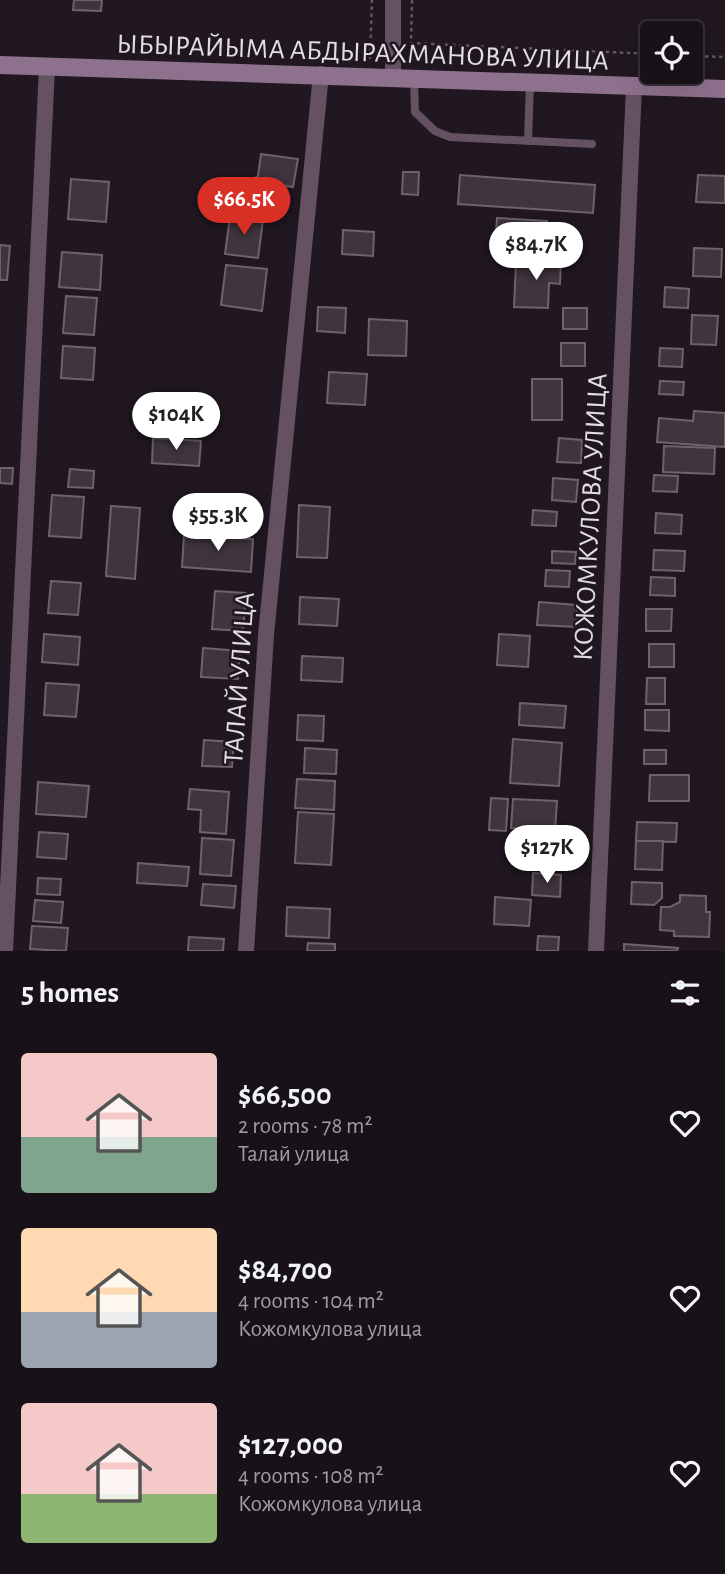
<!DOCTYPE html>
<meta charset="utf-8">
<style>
:root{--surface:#181118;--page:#251f25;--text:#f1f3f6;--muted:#9f9da2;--line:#363137;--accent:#d93025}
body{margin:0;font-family:"Alegreya Sans",sans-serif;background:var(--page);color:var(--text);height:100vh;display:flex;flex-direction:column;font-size:26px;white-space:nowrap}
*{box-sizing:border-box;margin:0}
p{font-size:23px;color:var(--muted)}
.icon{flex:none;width:38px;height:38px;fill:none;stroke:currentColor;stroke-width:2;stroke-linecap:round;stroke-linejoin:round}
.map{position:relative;height:951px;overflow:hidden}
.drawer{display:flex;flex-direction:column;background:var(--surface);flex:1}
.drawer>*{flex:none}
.tools{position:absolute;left:640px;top:21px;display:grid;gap:14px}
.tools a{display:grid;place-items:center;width:63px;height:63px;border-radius:7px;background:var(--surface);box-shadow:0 7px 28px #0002,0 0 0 2px var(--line);font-size:35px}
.price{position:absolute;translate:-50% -60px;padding:0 16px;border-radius:24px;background:#fff;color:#222;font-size:23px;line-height:46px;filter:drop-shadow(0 2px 4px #0008)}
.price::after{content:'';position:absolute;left:50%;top:42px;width:21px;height:16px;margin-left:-10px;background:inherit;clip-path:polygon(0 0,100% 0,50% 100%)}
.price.active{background:var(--accent);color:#fff}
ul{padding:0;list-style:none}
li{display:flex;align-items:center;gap:21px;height:175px;padding:0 21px}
li span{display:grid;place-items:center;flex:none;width:196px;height:140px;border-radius:7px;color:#555}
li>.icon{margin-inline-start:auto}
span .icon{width:84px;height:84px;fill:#fffc;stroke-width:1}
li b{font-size:30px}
h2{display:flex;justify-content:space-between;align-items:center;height:84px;padding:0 21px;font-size:30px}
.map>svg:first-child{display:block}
.building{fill:#3f353e;stroke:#6e626d;stroke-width:2}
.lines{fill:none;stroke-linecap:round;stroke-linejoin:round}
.path{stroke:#605860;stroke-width:2.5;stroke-dasharray:3.5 3.5;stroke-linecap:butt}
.lane{stroke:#645263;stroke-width:8}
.street{stroke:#645263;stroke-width:16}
.secondary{stroke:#8e718d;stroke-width:18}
.labels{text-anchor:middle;stroke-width:5;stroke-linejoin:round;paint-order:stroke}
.street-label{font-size:28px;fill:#e3dde3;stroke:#201720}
</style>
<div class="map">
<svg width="725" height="951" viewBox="0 0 725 951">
<rect width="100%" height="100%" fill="#201720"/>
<g class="building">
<path d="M74 0H102L101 11 73 10Z"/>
<path d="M261 154 298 159 293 187 273 184 269 193 261 198 250 194 248 182 258 176Z"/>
<path d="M403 172H419L418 195 402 194Z"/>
<path d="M460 175 595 185 593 213 458 204Z"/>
<path d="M698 175 725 176V203L696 202Z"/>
<path d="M71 179 109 182 106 222 68 219Z"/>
<path d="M230 216 263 220 258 258 225 254Z"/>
<path d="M497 218 547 221 545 250 495 247Z"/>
<path d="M343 230 374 232 373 256 342 254Z"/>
<path d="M0 245 10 246 7 280H0Z"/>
<path d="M694 248 722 249 721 277 693 276Z"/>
<path d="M62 252 102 255 100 290 59 287Z"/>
<path d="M530 258 561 259 560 284 549 283 548 308 514 307 516 263 530 264Z"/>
<path d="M226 265 267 269 262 311 221 305Z"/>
<path d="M665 287 689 289 688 308 664 307Z"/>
<path d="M66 296 97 298 94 335 63 333Z"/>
<path d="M318 307 346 308 345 333 317 331Z"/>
<rect x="563" y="308" width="24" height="21"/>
<path d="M692 315 718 316 716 345 691 344Z"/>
<path d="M369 319 407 321 406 356 368 355Z"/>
<rect x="561" y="343" width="24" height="23"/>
<path d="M63 346 95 348 93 380 61 378Z"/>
<path d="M660 348 683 349 682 367 659 366Z"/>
<path d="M329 372 367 374 365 405 327 403Z"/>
<rect x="532" y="379" width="30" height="41"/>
<path d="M660 381 684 382 683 395 659 394Z"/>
<path d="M694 411 725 413V447L657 442 659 418 693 421Z"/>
<path d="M153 438 201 441 199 466 152 463Z"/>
<path d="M559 438 582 440 581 463 557 462Z"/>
<path d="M664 446 715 448 714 474 663 472Z"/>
<path d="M0 468H13L12 484 0 483Z"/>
<path d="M70 469 94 471 93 488 68 487Z"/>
<path d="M654 475 678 476 677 492 653 491Z"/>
<path d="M553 478 578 480 576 502 552 500Z"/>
<path d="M52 495 84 497 81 538 49 536Z"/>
<path d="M299 505 330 507 327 558 297 557Z"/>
<path d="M111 506 140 508 135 579 106 576Z"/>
<path d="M533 510 557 512 556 526 532 525Z"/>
<path d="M656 513 682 515 681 534 655 533Z"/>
<path d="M184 535 253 539 251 572 182 567Z"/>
<path d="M654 550 685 551 684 571 653 570Z"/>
<path d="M552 551 576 552 575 564 552 563Z"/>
<path d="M546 570 570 571 569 587 545 586Z"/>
<path d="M651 577 675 578V596L650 595Z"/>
<path d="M51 581 81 583 78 615 48 613Z"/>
<path d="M215 591 246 593 243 631 212 629Z"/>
<path d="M300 597 339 599 337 626 299 624Z"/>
<path d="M539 602 577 605 576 627 537 625Z"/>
<path d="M646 609H672L671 631H646Z"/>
<path d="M44 634 80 637 78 665 42 662Z"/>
<path d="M499 634 530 636 528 667 497 665Z"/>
<rect x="649" y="644" width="25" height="23"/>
<path d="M203 648 240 651 238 679 201 677Z"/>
<path d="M302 656 343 658 342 682 301 680Z"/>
<path d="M647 678H665V704H646Z"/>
<path d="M46 683 79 685 76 717 44 715Z"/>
<path d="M520 703 566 706 564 728 519 725Z"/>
<path d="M645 710H669V731L645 730Z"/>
<path d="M298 715 324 716 323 741 297 740Z"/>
<path d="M513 739 562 743 559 786 510 783Z"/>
<path d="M204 740 234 742 232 767 202 766Z"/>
<path d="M305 748 337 750 336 774 304 773Z"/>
<rect x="644" y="750" width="22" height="14"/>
<path d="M650 775H689V801H649Z"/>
<path d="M297 779 335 781 334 810 295 808Z"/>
<path d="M38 782 89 786 86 817 36 814Z"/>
<path d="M190 789 229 792 226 834 200 832 201 810 188 809Z"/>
<path d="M491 798 508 799 506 831 489 830Z"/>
<path d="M513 799 557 801 555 831 511 828Z"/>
<path d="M298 812 334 814 331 865 295 863Z"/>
<path d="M637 822 677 823 676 842 636 841Z"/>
<path d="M39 832 68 834 66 859 37 857Z"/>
<path d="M202 838 234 840 231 876 200 874Z"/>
<path d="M636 841H663L662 870 635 869Z"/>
<path d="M138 863 189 867 187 886 137 883Z"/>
<path d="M533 873 561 875 560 897 532 895Z"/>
<path d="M38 878 61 879 60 895 37 894Z"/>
<path d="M632 882 662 883V898L654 905 631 904Z"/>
<path d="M203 884 236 886 234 908 201 905Z"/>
<path d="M680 895 706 896V912H710L709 937 674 936V931L660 930 661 907H670L680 902Z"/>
<path d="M495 897 531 900 529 926 494 924Z"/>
<path d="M35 900 63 902 61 923 33 921Z"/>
<path d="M287 907 330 909 329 938 286 936Z"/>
<path d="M32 926 68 928 66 951 30 949Z"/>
<path d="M538 936 559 937 558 951H537Z"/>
<path d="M189 937 224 939 223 951H188Z"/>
<path d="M308 943 335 944V951H307Z"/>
<path d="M624 944 678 948 677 951H624Z"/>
</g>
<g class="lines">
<g class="path">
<path d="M412 0 411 43 653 54"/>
<path d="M691 56 725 57"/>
<path d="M370 59 372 0"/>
</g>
<g class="lane">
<path d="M414 78 415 112 435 131 450 137 592 144"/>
<path d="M528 141 530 82"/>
</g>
<g class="street">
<path d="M393 0V77"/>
<path d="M5 951 47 67"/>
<path d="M246 951 266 635 321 74"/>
<path d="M596 951 634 86"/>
</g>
<path class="secondary" d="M0 65 725 89"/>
</g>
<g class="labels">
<g class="street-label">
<text transform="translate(363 51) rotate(2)" y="10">ЫБЫРАЙЫМА АБДЫРАХМАНОВА УЛИЦА</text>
<text transform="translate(589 517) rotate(-87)" y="10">КОЖОМКУЛОВА УЛИЦА</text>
<text transform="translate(238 678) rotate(-86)" y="10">ТАЛАЙ УЛИЦА</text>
</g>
</g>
</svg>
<div class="tools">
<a><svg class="icon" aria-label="locate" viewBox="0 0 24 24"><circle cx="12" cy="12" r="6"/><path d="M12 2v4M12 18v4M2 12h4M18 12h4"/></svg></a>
</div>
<b class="price active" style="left:244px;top:237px">$66.5K</b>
<b class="price" style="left:536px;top:282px">$84.7K</b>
<b class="price" style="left:176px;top:452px">$104K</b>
<b class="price" style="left:218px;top:553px">$55.3K</b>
<b class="price" style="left:547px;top:885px">$127K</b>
</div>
<section class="drawer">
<h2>5 homes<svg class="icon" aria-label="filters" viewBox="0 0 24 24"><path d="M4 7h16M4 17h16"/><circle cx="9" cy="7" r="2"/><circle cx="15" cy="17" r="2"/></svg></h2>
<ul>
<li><span style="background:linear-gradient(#f6c9c9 60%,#7fa58c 0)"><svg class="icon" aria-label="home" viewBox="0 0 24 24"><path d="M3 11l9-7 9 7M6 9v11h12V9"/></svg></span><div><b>$66,500</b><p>2 rooms · 78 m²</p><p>Талай улица</p></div><svg class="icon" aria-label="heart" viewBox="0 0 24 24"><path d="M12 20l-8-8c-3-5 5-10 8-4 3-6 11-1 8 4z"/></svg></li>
<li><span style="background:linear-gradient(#ffd9b3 60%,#9aa5b1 0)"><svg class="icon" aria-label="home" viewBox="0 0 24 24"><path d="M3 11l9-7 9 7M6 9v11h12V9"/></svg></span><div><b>$84,700</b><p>4 rooms · 104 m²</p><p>Кожомкулова улица</p></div><svg class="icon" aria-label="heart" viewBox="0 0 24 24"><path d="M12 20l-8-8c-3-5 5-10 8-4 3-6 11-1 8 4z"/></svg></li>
<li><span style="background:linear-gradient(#f6c9c9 65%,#8fb573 0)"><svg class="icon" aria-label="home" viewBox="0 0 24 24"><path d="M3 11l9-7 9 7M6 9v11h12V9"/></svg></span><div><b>$127,000</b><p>4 rooms · 108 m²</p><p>Кожомкулова улица</p></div><svg class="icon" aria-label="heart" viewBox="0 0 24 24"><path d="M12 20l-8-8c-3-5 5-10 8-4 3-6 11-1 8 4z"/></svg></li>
</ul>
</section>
